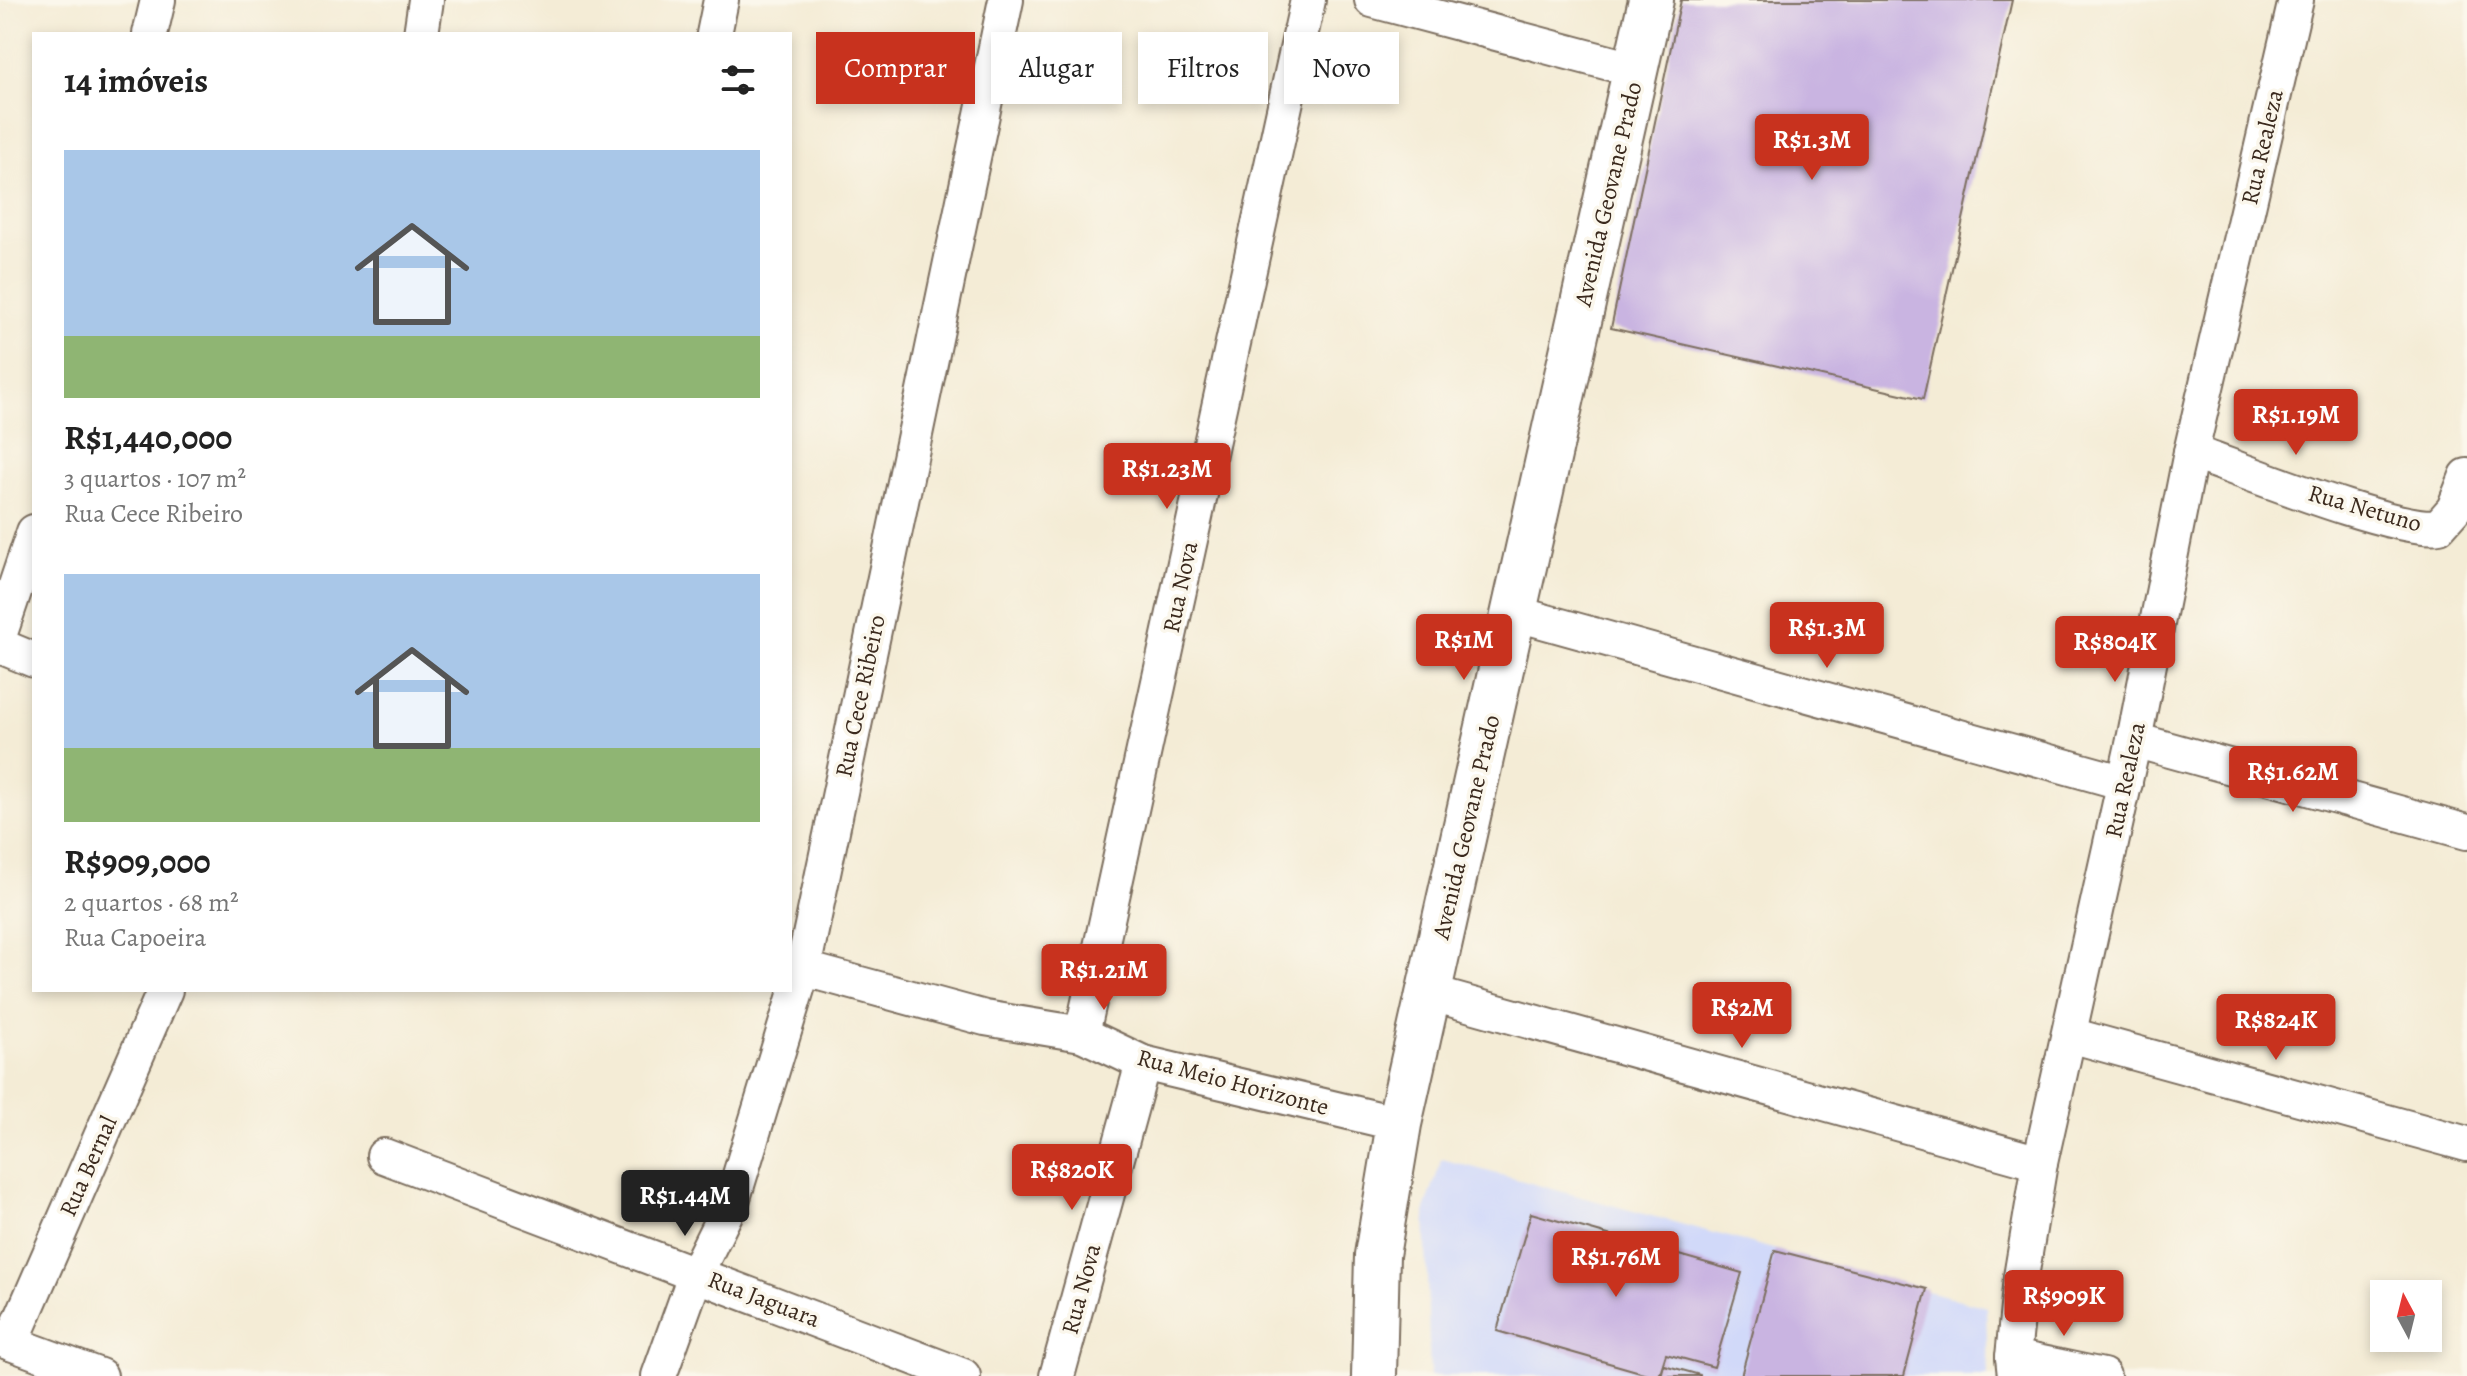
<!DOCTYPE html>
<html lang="pt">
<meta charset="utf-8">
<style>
:root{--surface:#fff;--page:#f2f2f2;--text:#222;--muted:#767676;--accent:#c8321e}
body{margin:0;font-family:Alegreya,serif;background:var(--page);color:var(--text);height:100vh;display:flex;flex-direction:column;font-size:30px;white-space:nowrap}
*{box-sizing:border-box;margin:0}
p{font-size:26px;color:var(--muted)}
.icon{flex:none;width:44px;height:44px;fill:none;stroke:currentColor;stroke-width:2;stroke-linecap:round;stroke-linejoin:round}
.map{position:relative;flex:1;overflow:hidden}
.sheet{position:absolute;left:32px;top:32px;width:760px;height:960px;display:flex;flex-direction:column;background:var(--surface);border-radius:0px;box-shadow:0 4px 12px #0003}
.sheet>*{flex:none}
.hud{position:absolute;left:816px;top:32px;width:760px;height:72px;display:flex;gap:16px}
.needle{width:52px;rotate:353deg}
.tools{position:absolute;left:2370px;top:1280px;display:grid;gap:16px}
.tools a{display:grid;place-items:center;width:72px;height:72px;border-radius:0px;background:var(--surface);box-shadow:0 4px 12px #0003;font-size:40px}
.price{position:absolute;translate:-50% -68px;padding:0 18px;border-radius:8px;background:var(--accent);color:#fff;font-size:26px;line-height:52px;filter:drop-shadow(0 2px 4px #0008)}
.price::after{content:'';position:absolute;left:50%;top:48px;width:24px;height:18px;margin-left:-12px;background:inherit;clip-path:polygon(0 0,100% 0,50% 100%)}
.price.current{background:#222;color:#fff}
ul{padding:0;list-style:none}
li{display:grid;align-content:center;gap:16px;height:424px;padding:0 32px}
li span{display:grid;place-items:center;height:248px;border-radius:0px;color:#555}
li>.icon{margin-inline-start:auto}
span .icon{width:144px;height:144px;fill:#fffc;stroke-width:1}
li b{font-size:34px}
h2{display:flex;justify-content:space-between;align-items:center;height:96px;padding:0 32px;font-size:34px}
.tag{padding:0 28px;border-radius:0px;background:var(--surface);box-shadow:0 4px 12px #0003;font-size:28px;line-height:72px}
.tag.current{background:var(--accent);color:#fff}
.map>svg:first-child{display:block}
.built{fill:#d1d9f9}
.building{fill:#c9b4e1}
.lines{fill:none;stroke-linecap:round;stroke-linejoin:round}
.minor-casing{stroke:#7c6e5e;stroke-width:38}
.tertiary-casing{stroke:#7c6e5e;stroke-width:48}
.minor{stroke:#fff;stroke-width:34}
.tertiary{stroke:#fff;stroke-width:44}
.labels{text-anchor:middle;stroke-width:7;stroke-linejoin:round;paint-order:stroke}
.street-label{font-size:24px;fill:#3b2a1e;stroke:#fbf7ec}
</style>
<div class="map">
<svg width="2467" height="1376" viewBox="0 0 2467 1376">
<rect width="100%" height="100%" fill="#fbf7ec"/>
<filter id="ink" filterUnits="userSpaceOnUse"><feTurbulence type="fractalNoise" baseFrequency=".0125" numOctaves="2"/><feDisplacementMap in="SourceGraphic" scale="16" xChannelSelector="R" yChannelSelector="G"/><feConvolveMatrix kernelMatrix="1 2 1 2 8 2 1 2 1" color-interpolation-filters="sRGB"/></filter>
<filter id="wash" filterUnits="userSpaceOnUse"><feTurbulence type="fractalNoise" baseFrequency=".006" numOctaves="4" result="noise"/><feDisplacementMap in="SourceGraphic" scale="32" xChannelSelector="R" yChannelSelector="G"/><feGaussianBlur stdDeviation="1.8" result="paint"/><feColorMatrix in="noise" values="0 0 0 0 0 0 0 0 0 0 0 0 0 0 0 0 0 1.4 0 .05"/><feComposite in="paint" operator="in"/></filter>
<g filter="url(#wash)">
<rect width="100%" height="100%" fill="#f4ecd6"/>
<path class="built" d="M1442 1159 1986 1307 1988 1376H1430L1425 1210Z"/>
<g id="blocks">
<g class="building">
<path d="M1681 0H2012L1923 399 1611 328Z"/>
<path d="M1531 1213 1742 1273 1714 1367 1666 1354 1659 1376H1654L1497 1331Z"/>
<path d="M1775 1250 1927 1289 1904 1376H1741Z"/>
<path d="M1664 1365 1700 1375V1376H1661Z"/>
</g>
</g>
</g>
<g filter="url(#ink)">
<use href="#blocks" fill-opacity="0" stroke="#7c6e5e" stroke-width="2"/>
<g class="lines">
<defs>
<g id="minor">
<path d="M1372 0 1636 70"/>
<path d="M150 34 158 0"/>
<path d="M421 34 426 0"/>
<path d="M714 34 721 0"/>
<path d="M2191 452C2237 468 2400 534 2439 526L2454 509 2467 476"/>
<path d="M1514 613 2125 783"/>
<path d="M0 633 34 532"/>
<path d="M0 646 34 660"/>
<path d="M2134 740 2467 832"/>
<path d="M790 965 985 1018 1082 1034 1143 1063 1399 1124"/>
<path d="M1429 993 2040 1163"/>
<path d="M1082 1034 1308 0"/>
<path d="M2070 1035 2467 1144"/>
<path d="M384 1156 963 1376"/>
<path d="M0 1339 100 1376"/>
<path d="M11 1343 165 990"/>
<path d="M2013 1357 2103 1376"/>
<path d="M659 1376 696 1273 733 1198 803 969 1006 0"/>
<path d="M1057 1376 1143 1063"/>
<path d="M2015 1376 2013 1357 2021 1277 2040 1163 2134 740 2191 452 2296 0"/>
</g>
<path id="tertiary" d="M1374 1376 1377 1255 1399 1124 1651 0"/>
</defs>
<use href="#minor" class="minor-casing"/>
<use href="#tertiary" class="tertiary-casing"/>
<use href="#minor" class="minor"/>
<use href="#tertiary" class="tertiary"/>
</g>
</g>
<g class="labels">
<g class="street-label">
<text transform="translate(2262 147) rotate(-77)" y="8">Rua Realeza</text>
<text transform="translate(1608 194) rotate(-77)" y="8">Avenida Geovane Prado</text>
<text transform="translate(2365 508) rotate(16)" y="8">Rua Netuno</text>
<text transform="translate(1180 587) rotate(-78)" y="8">Rua Nova</text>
<text transform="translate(860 696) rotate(-78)" y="8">Rua Cece Ribeiro</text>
<text transform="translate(2125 780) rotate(-78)" y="8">Rua Realeza</text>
<text transform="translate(1466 827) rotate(-77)" y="8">Avenida Geovane Prado</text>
<text transform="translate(1233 1082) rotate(15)" y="8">Rua Meio Horizonte</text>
<text transform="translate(88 1166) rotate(-66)" y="8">Rua Bernal</text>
<text transform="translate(1081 1289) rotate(-75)" y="8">Rua Nova</text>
<text transform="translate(764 1299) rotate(21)" y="8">Rua Jaguara</text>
</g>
</g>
</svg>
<div class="tools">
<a><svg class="needle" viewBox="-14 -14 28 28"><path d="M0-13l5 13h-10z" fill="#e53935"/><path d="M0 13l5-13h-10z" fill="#767676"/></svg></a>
</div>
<b class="price" style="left:1812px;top:182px">R$1.3M</b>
<b class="price" style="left:2296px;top:457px">R$1.19M</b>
<b class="price" style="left:1167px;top:511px">R$1.23M</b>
<b class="price" style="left:1827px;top:670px">R$1.3M</b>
<b class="price" style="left:1464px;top:682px">R$1M</b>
<b class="price" style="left:2115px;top:684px">R$804K</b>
<b class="price" style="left:2293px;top:814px">R$1.62M</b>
<b class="price" style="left:1104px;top:1012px">R$1.21M</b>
<b class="price" style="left:1742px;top:1050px">R$2M</b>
<b class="price" style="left:2276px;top:1062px">R$824K</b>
<b class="price" style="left:1072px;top:1212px">R$820K</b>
<b class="price current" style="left:685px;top:1238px">R$1.44M</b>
<b class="price" style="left:1616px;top:1299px">R$1.76M</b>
<b class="price" style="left:2064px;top:1338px">R$909K</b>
<div class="hud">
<a class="tag current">Comprar</a>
<a class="tag">Alugar</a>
<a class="tag">Filtros</a>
<a class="tag">Novo</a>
</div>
<section class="sheet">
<h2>14 imóveis<svg class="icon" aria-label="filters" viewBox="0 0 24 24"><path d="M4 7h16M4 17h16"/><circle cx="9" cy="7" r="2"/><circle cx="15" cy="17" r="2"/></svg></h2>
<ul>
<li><span style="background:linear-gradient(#a9c7e8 75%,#8fb573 0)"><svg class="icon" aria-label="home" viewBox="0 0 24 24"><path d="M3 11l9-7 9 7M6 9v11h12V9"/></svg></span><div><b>R$1,440,000</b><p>3 quartos · 107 m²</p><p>Rua Cece Ribeiro</p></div></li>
<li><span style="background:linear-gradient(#a9c7e8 70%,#8fb573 0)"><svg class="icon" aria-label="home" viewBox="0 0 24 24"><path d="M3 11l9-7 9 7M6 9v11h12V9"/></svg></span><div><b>R$909,000</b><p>2 quartos · 68 m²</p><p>Rua Capoeira</p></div></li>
</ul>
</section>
</div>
